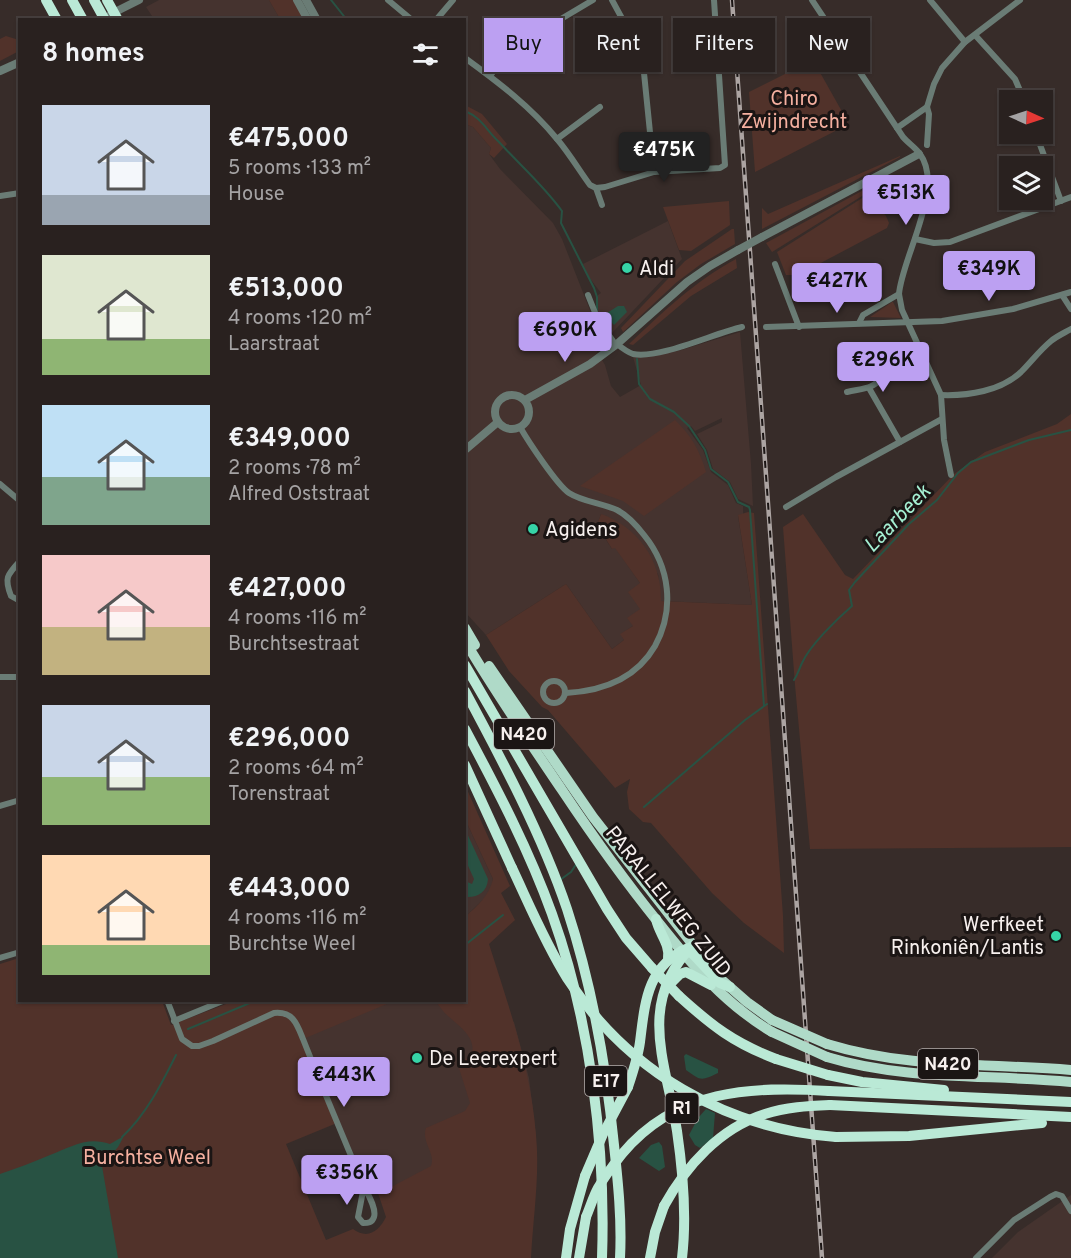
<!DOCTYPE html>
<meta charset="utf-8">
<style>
:root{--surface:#29211f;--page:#312928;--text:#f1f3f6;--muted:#a5a3a4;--line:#453e3d;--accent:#bca0f2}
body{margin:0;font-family:Overpass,sans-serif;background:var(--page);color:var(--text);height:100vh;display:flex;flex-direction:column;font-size:22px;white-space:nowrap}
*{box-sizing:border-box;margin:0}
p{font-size:20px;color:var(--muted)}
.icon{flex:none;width:33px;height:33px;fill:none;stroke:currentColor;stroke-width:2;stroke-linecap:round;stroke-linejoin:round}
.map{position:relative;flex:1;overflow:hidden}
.drawer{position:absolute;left:18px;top:18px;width:448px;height:984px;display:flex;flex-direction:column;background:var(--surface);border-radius:0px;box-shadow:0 2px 4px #0004,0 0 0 2px var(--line)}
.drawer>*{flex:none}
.banner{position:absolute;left:484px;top:18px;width:496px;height:54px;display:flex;gap:12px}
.needle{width:39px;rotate:93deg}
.controls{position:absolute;left:999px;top:90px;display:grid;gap:12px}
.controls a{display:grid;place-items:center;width:54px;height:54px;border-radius:0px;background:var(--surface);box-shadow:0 2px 4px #0004,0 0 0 2px var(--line);font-size:30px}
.price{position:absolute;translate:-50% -51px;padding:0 14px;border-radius:6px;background:var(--accent);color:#111;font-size:20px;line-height:39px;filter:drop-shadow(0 2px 3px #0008)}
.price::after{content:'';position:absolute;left:50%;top:36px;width:18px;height:14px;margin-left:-9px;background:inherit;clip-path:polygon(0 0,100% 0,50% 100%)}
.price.selected{background:#222;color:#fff}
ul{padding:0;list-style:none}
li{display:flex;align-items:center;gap:18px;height:150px;padding:0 24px}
li span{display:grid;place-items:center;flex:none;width:168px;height:120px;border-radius:0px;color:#555}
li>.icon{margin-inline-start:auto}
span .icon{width:72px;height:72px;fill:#fffc;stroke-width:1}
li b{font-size:26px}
h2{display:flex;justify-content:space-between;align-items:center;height:72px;padding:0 24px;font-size:26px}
.tag{padding:0 21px;border-radius:0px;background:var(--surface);box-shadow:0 2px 4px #0004,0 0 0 2px var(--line);font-size:21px;line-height:54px}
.tag.selected{background:var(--accent);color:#111}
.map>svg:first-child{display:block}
.built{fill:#45332f}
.green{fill:#51322a}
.water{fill:#285243}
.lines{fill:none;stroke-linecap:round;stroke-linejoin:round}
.stream{stroke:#285243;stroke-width:2}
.minor{stroke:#6a7c75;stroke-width:6}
.tertiary{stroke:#6a7c75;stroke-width:8}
.trunk{stroke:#afdac8;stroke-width:10}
.motorway{stroke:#bae9d6;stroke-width:10}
.rail-casing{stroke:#aca4a2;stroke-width:4.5}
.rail{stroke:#1b1514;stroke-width:2;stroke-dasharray:7;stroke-linecap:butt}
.tertiary-bridge{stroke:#6a7c75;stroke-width:8}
.trunk-bridge{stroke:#afdac8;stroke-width:10}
.motorway-bridge{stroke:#bae9d6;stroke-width:10}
.poi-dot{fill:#36d4a7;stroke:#1b1514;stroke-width:2}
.labels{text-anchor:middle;stroke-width:6;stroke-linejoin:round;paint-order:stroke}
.shield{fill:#1b1514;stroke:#b5aead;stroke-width:1.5}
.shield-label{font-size:18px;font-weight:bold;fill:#f7f0ee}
.park-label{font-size:20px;fill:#f5b0a0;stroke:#1b1514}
.poi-label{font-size:20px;fill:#f7f0ee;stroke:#1b1514;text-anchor:start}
.street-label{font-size:20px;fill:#f7f0ee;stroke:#1b1514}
.water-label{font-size:21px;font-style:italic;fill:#a5f0d3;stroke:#1b1514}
</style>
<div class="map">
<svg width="1071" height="1258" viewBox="0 0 1071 1258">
<rect width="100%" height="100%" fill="#372c29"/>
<g class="built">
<path d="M159 0H269L280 19H154L146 7Z"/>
<path d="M465 124 473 127 491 148 489 154 500 169 553 223 562 239 593 318 598 295 601 293 588 276 583 264 668 221 682 259 596 350 605 365 611 386 620 397 641 385 633 357 678 351 740 332 751 464 753 506 738 499 730 482 713 469 707 450 697 434 722 422V418L695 431 691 426 687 428 703 450 711 472 728 485 736 503 743 506V514L738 516 752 605 661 601 658 574 601 514 597 526 612 549 615 547 640 583V609L633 626 621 634 624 640 612 649 566 584 486 635 465 612Z"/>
<path d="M465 819 493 879 491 889 484 899 465 917Z"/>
<path d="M465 1000 514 1022 529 1078 536 1136 384 1208 377 1191 367 1194 295 1021 343 1001Z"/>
<path d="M1071 1195V1258H992L1018 1232Z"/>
</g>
<g class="green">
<path d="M269 0H293L305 19H280Z"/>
<path d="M6 36 19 40V51L0 61V39Z"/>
<path d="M813 60 849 124 755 172 749 92Z"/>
<path d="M465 105 482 114 507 144 494 158 489 154 491 148 473 127 465 124Z"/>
<path d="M900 156V157L762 229V208L768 214Z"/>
<path d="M882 180 883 183 772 252 766 243Z"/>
<path d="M867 195 886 216 889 223 887 228 798 275H786L777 252Z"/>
<path d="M729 201 730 225 691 251 679 250 663 207Z"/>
<path d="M732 229H734L735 244 701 264 677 282 623 332 621 328 685 261Z"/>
<path d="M736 259 737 268 691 296 633 345 629 344C663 312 695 281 736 259Z"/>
<path d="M893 302 901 318 870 317 892 302Z"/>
<path d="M1071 414V847L810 849 795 685 783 527 803 514 845 575 853 579 954 474 985 452 1057 424Z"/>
<path d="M675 420C691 435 700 451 706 472L644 516 623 501 580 486Z"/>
<path d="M748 512 754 513 783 916 784 953 744 923 712 893 651 823 643 822 629 809 627 792 630 779 615 788 548 710 542 707 509 671 486 635 566 584 612 649 624 640 620 634 633 626 627 618 640 609 628 592 640 583 615 548 612 549 597 525 601 514C638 527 662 561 661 601L752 605 738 515Z"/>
<path d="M465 785 510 886 501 893 515 920 489 944C509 1007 531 1069 536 1135 540 1175 533 1218 531 1258H0V964L19 958 20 1000 162 1001 171 1025 234 1001H394L303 1039 337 1123 286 1144 326 1240 353 1229C368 1240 379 1231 386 1217L377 1190 393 1186 431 1166C436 1153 421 1142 426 1128L465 1111 470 1103 459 1068 460 1063 471 1056C478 1038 459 1026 448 1016 443 1012 440 1006 435 1001L465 1000V917C478 905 489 896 493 879L465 819Z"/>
</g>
<g class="water">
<path d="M618 306H624L627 312 614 325 610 321 607 313Z"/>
<path d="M465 829 488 879C487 892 478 898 465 897V881L472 884 474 879 465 859Z"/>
<path d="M686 1054 718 1069V1073C701 1081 701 1081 686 1070L684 1056Z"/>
<path d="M706 1109 715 1113 713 1138 700 1148 695 1145 689 1135 698 1118Z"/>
<path d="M124 1136 118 1147 102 1166 118 1258H0V1174C17 1168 34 1162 50 1155 71 1147 87 1136 110 1144Z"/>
<path d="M659 1142 662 1146 665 1167 659 1171 639 1158 651 1145Z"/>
</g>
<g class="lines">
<g class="stream">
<path d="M331 0 347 20"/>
<path d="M465 111C482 118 486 130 499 142 521 166 543 185 562 211L561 223 594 288 597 297V311"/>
<path d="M600 318 611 331"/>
<path d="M637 359 639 384 650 399 674 412 689 426 705 450 711 469 728 482 738 502 749 507 750 510 764 706"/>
<path d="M794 680C798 674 799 669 802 663 810 645 837 619 852 606L849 590 855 582 909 524 937 500 958 473 971 462 1029 440 1071 430"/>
<path d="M644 807 745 720 767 704"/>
<path d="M560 880 571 872 577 863"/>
<path d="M465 945 503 915"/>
<path d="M188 1029 257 1000"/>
<path d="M122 1137C146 1115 162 1083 176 1055"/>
</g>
<g class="minor">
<path d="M388 0 412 20"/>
<path d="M612 0 637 46 643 63 654 172"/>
<path d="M812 0 903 137C908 143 915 147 920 154 945 188 902 257 899 294L902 310 941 395 944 440 951 475"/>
<path d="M930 0 965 42"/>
<path d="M436 20 453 0"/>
<path d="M975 35 1015 79 1024 100"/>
<path d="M465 58C498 82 531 107 557 139 569 153 579 170 590 185L596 188 602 205"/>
<path d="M490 76 509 50 593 0"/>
<path d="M897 128 927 107"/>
<path d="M1036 134 1061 201"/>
<path d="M557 139 600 107"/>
<path d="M927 145 929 114 927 107 934 84 942 68 965 42 1020 0"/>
<path d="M596 188 605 187 654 172 720 168 725 165 714 0"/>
<path d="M0 196 20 193"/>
<path d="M915 239 934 243 950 242 1071 197"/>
<path d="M775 264 799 327"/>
<path d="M588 295 598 320 613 341"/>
<path d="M1062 295 1071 309"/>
<path d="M859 323 863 315 899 294"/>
<path d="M766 327 942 321 1013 309 1071 292"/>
<path d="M617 344C622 348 627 352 633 354 660 359 712 334 742 327"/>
<path d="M869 388 900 442"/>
<path d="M847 392C864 388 872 390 885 375L886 360"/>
<path d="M941 395C968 396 1001 391 1021 372 1031 362 1040 350 1051 341 1057 336 1064 333 1071 329"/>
<path d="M520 427C528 441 557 485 569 493 583 502 602 503 617 510 627 515 637 526 644 535 670 567 675 609 655 646 636 679 602 691 566 693"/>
<path d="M0 484 20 501"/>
<path d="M786 507 836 477 942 419"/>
<path d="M20 561C7 575 4 578 11 596L20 601"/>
<path d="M0 677H20"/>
<circle cx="554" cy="692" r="11"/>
<path d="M0 806 20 800"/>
<path d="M0 958 20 952"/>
<path d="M167 1000 182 1039 192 1046H199L213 1041 274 1013C293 1011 297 1024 303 1039 322 1087 342 1134 362 1182 366 1191 377 1208 374 1217 372 1223 368 1223 363 1223L358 1217 364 1186"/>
<path d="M174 1021 225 1000"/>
<path d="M976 1258 1014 1220 1050 1197 1056 1194 1062 1196 1071 1211"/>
</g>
<g class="tertiary">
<path d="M297 0 308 20"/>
<path d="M306 0 317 20"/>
<path d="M111 14 139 0"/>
<path d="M0 71 20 62"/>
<path d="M762 237 919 154"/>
<circle cx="512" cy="412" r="17"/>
<path d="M525 400 590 364 617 344 687 282 710 266 738 250"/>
<path d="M465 450 498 422"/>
</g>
<g class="trunk">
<path d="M465 628 475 645"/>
<path d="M465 641C495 692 529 741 562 790 592 835 624 880 658 922 692 965 725 1004 772 1032"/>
<path d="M489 666 593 817 707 963"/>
<path d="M723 981 747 1002 772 1020"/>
<path d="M827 1044C909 1069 987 1063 1071 1070"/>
<path d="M827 1057C906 1081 990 1074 1071 1082"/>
</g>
<g class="motorway">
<path d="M46 0 57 20"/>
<path d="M72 0 83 20"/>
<path d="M465 665 607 909 626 938 652 968"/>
<path d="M465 691C502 760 542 835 567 909 592 985 606 1065 614 1145 618 1182 622 1220 620 1258"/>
<path d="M465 729C497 789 529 850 552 914 590 1020 606 1146 602 1258"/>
<path d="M465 765 512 868"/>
<path d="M656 919C659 934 670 943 668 958"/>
<path d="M681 951 692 953 720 983 730 987"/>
<path d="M670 984 680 974 686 972 711 985"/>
<path d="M679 996C712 1026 734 1043 776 1059"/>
<path d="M828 1075 862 1082 944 1090"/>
<path d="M628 1087C633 1072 638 1057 640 1042 645 1002 647 966 688 948"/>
<path d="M829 1091 1071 1102"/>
<path d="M830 1105 1071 1117"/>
<path d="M836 1137 909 1136 1042 1123"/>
<path d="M566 1258 570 1229 585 1176"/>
<path d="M579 1258 586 1217"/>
<path d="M650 1258 655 1232 664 1206"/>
<path d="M682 1258C687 1216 683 1172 677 1131 666 1062 636 1003 693 945"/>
</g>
<defs>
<path id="rail" d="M732 0 822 1258"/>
</defs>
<use href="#rail" class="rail-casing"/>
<use href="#rail" class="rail"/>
<path class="tertiary-bridge" d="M738 250 762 237"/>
<g class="trunk-bridge">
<path d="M772 1020 827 1044"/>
<path d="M772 1032 827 1057"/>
</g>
<g class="motorway-bridge">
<path d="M94 0 105 20"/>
<path d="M107 0 118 20"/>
<path d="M512 868C529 904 545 943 567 978 627 1071 726 1129 836 1137"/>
<path d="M652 968 679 996"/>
<path d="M776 1059 828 1075"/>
<path d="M585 1176 603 1134 628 1087"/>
<path d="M664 1206C686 1166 720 1128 765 1114 786 1107 808 1106 830 1105"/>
<path d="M586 1217C590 1208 593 1197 598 1188 605 1176 614 1164 622 1154 676 1089 751 1086 829 1091"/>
</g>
</g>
<g class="poi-dot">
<circle cx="627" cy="268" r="6"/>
<circle cx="533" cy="529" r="6"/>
<circle cx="1056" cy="936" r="6"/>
<circle cx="417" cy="1058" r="6"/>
</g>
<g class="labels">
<g class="shield">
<rect x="494" y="719" width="60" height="30" rx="4.5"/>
<rect x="918" y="1049" width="60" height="30" rx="4.5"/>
<rect x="585" y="1066" width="42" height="30" rx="4.5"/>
<rect x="665.5" y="1093" width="33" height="30" rx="4.5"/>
</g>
<g class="shield-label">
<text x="524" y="740">N420</text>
<text x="948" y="1070">N420</text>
<text x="606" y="1087">E17</text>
<text x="682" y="1114">R1</text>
</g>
<g class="park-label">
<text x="794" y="105">Chiro<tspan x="794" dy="23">Zwijndrecht</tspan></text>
<text x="147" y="1164">Burchtse Weel</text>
</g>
<g class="poi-label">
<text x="639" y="275">Aldi</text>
<text x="545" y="536">Agidens</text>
<text x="1044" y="931" text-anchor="end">Werfkeet<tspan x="1044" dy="23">Rinkoniên/Lantis</tspan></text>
<text x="429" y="1065">De Leerexpert</text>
</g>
<g class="street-label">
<text transform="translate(669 901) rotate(51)" y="7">PARALLELWEG ZUID</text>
</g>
<g class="water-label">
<text transform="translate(897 518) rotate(-46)" y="7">Laarbeek</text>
</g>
</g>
</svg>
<div class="controls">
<a><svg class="needle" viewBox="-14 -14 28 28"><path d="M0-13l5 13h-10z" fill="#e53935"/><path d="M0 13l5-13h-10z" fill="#a5a3a4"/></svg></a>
<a><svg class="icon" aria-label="layers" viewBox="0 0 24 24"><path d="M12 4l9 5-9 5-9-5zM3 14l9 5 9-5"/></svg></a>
</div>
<b class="price selected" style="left:664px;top:183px">€475K</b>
<b class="price" style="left:906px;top:226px">€513K</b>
<b class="price" style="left:989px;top:302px">€349K</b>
<b class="price" style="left:837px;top:314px">€427K</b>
<b class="price" style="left:565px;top:363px">€690K</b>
<b class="price" style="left:883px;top:393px">€296K</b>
<b class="price" style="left:344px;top:1108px">€443K</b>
<b class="price" style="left:347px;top:1206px">€356K</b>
<div class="banner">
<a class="tag selected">Buy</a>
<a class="tag">Rent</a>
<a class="tag">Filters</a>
<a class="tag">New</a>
</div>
<section class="drawer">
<h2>8 homes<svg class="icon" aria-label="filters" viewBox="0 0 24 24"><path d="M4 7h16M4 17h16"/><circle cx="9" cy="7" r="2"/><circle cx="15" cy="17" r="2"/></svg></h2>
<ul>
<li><span style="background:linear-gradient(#c9d6e8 75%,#9aa5b1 0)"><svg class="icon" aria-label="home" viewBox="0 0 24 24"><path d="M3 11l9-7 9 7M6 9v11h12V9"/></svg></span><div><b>€475,000</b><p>5 rooms · 133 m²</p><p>House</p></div></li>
<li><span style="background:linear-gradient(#dfe7d0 70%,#8fb573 0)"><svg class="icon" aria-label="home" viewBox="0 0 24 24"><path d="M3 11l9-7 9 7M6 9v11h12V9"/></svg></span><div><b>€513,000</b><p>4 rooms · 120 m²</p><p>Laarstraat</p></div></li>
<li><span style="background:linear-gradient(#bfe0f5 60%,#7fa58c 0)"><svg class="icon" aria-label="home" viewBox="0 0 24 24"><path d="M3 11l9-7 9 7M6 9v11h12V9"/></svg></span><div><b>€349,000</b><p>2 rooms · 78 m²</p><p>Alfred Oststraat</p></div></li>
<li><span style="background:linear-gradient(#f6c9c9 60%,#c2b280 0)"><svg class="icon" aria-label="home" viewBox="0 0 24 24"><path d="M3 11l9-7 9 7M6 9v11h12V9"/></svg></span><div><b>€427,000</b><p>4 rooms · 116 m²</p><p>Burchtsestraat</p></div></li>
<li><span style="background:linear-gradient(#c9d6e8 60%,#8fb573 0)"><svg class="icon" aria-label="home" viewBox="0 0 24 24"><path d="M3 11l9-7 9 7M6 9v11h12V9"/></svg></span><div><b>€296,000</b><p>2 rooms · 64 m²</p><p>Torenstraat</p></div></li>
<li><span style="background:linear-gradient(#ffd9b3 75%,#8fb573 0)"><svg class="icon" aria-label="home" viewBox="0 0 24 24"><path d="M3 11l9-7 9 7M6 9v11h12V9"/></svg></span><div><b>€443,000</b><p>4 rooms · 116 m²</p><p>Burchtse Weel</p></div></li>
</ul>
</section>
</div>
